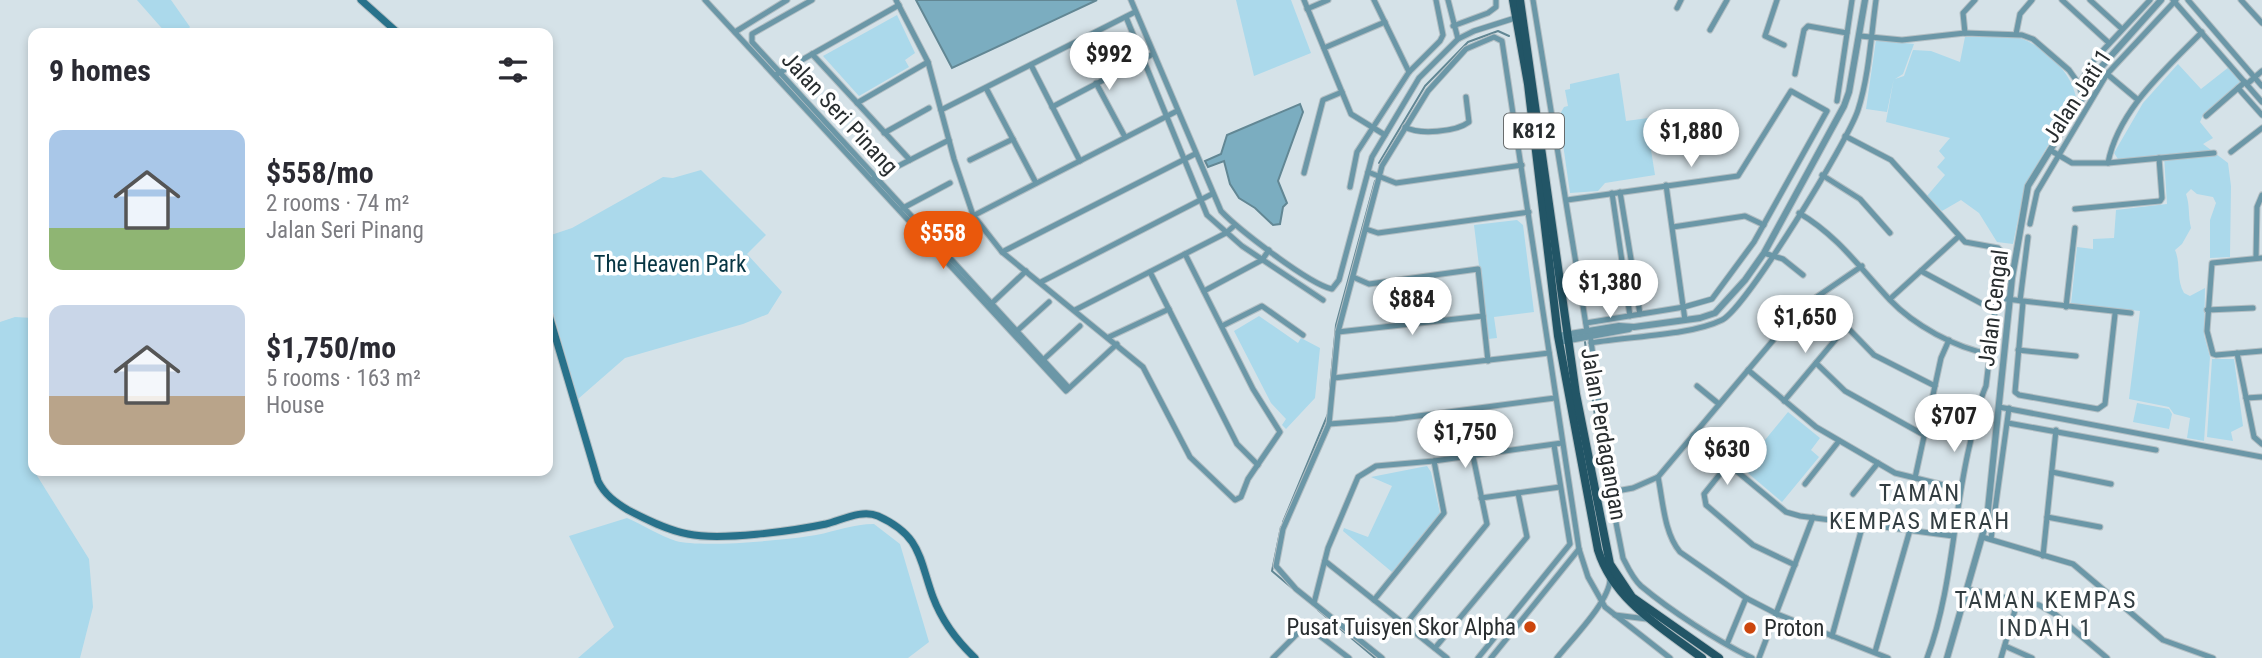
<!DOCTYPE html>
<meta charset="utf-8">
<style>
:root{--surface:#fff;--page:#f7f7f7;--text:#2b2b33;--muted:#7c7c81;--accent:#ea580c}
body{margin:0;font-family:"Roboto Condensed",sans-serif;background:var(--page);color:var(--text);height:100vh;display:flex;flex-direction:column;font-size:26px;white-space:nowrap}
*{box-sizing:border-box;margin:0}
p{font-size:23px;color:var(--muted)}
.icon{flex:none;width:38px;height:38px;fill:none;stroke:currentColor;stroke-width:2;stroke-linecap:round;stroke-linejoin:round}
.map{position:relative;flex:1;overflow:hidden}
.details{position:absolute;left:28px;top:28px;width:525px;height:448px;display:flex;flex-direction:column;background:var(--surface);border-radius:14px;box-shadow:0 4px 10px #0003}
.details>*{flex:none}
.price{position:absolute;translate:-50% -60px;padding:0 16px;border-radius:24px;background:#fff;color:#222;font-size:23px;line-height:46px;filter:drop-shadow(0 2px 4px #0008)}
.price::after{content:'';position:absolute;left:50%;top:42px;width:21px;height:16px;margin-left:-10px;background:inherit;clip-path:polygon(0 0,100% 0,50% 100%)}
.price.current{background:var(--accent);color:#fff}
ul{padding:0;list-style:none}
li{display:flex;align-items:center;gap:21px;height:175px;padding:0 21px}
li span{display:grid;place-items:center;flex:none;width:196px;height:140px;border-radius:14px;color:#555}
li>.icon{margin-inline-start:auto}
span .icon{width:84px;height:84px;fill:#fffc;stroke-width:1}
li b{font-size:30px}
h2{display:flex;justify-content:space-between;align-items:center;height:84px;padding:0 21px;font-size:30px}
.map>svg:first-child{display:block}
.green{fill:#abd9eb}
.water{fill:#7badc0;stroke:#628794;stroke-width:2}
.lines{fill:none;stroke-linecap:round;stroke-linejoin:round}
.stream{stroke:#628794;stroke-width:2}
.minor-casing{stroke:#b2bec3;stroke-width:7}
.tertiary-casing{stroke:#b2bec3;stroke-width:8}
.secondary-casing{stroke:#b2bec3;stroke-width:9}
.primary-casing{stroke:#b2bec3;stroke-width:10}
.minor{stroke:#6b97a7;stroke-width:5}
.tertiary{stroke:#6b97a7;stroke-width:6}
.secondary{stroke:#28728b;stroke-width:7}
.primary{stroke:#256;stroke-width:8}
.poi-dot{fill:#cc460d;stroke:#fff;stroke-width:2.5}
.labels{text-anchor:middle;stroke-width:7;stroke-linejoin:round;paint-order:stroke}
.shield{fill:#fff;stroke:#686c6d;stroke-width:2}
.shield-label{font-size:21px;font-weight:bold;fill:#282d2f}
.street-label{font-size:23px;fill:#282d2f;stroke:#fff}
.park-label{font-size:23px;fill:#073644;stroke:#fff}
.poi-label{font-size:23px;fill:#282d2f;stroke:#fff;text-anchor:end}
.neighbourhood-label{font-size:24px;letter-spacing:2px;fill:#333e42;stroke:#fff}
</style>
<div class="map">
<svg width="2262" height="658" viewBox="0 0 2262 658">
<rect width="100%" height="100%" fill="#d5e2e8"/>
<g class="green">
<path d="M137 0H171L190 27 185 33H166Z"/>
<path d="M1236 0H1291L1311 53 1254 76Z"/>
<path d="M897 15 915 53 905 60 909 67 859 96 823 56Z"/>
<path d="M2011 35C2039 42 2070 68 2076 97L2025 185 2013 244 1997 242 1979 213 1961 200 1942 211 1927 196 1945 175 1937 167 1945 158 1939 151 1950 138 1886 122 1894 78 1887 112 1866 109 1876 40 1914 44 1903 74 1895 79 1904 76 1913 50 1931 51 1960 62 1965 37Z"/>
<path d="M2178 64 2201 89 2229 67 2242 82 2203 115 2200 122 2213 138 2203 144 2228 163 2231 186 2230 257 2210 258V220L2216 203 2213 197 2197 194 2191 189 2186 194C2190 205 2188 216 2191 228L2182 244 2175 250C2181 264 2176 279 2184 293L2190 296 2205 288 2204 335 2210 357 2204 441 2187 438 2190 418 2174 414 2169 407 2129 399 2140 311 2071 304 2077 247 2093 249V239L2114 238 2116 210 2167 204 2164 155 2118 159 2114 153 2143 103Z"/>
<path d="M1619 73 1626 121 1656 117 1660 148 1651 150 1655 175 1605 183 1598 191 1570 193 1559 116 1564 107 1568 106 1565 90 1570 89V84Z"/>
<path d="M701 170 766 235 747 254 782 292 768 314 743 324 625 358 578 399 548 295V236L572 228 663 177 673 178Z"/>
<path d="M1517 220 1523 225 1534 312 1494 317 1497 338 1488 339 1474 225Z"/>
<path d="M1259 316 1298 343 1301 338 1320 348 1315 398 1286 429 1282 425 1286 419 1271 403 1234 331Z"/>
<path d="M15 317 33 318 31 466 89 559 93 607 80 658H0V322Z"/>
<path d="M2212 359H2234L2243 426 2231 432 2233 441 2207 437Z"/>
<path d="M2137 403 2169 409 2172 414 2169 429 2133 422Z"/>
<path d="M1788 412 1820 438 1811 450 1819 457 1782 502 1742 468Z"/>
<path d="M1427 466 1431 472 1440 513 1392 572 1343 531 1344 528 1368 537 1392 486 1371 477Z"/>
<path d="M627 518C643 525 660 536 676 541 702 548 788 540 816 535 837 531 853 524 874 524L900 544 929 642 908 658H578L614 627 569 536Z"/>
</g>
<g class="water">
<path d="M916 0H1097L952 68Z"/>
<path d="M1300 104 1303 112 1278 181 1287 203 1283 207 1280 224 1273 225 1255 208 1239 198 1230 184 1224 161 1208 167 1205 161 1221 154 1227 135Z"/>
</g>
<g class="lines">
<g class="stream">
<path d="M1379 163 1425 86 1468 42 1498 31 1509 36"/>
<path d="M1585 342 1604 483"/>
<path d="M1330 388 1336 325 1375 181"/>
<path d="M1283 522 1328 414"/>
<path d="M1281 527 1272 571 1292 588"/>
<path d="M1318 610 1375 658"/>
</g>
<defs>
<g id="minor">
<path d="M705 0 1066 391 1117 344"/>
<path d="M812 0 752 34V42L1069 388"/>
<path d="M896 0 928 62 954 159 973 215 1002 252 1143 367 1190 457 1235 500 1241 497 1248 479 1280 432 1253 389 1185 254"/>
<path d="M1131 0 1221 211C1238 229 1309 284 1332 289L1339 280 1372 157 1419 78 1458 39 1474 31 1515 18"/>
<path d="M1304 0 1351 114 1385 135"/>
<path d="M1374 0 1409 72"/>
<path d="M1448 0 1458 39"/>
<path d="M1533 0 1587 331"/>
<path d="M1777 0 1765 36 1784 45"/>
<path d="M2062 0 2109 43"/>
<path d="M2090 0 2122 29"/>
<path d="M2173 0 2262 102"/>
<path d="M2188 0 2262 86"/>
<path d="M2241 0 2262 23"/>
<path d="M1677 8 1681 0"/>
<path d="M1307 9 1328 0"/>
<path d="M1126 17 1207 215 1242 246 1323 300"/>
<path d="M1453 26 1488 13 1496 7V0"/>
<path d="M1710 30 1727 0"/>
<path d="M735 32 787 0"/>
<path d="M1965 33 1963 13 1975 0"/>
<path d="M2016 34 2020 14 2032 0"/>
<path d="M1860 36 1902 40 1965 33 2022 35 2033 39 2069 70 2079 84 2082 95"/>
<path d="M1324 48 1385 22"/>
<path d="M812 54 910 160"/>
<path d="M1031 65 1080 161"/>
<path d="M777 74 899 5"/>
<path d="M1795 74 1804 30 1808 26 1847 33"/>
<path d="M2107 74 2138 100"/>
<path d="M1096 83 1125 137"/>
<path d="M2079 84 2094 60 2150 0"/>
<path d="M2247 84 2262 71"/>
<path d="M986 88 1036 183"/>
<path d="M2238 88 2262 115"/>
<path d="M1837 101 1852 0"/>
<path d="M857 103 928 62"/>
<path d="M1052 107 1153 54"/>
<path d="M941 110 1135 12"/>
<path d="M2206 116 2245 82"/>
<path d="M1405 127C1419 135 1456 132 1469 122L1466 97"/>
<path d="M884 133 929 108"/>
<path d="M1845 136 1891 160 1965 242 1998 248 2002 252 1986 386C1977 406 1974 427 1969 448 1953 517 1952 591 1927 658"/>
<path d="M2050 150 2072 163H2108L2214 153"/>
<path d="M2231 152 2262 128"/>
<path d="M970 160 1013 139"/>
<path d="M2108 163C2118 110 2166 69 2202 32"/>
<path d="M1368 172 1396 183 1522 165"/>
<path d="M1304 173 1323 100 1342 92"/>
<path d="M1822 175 1860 199 1890 233"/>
<path d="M873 179 949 140"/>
<path d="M1666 185 1685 320"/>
<path d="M1350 187 1357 152 1409 72 1440 41 1443 35 1436 0"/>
<path d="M1620 192 1640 314"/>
<path d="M1612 193 1630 316"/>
<path d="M1567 200 1738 176 1791 91 1827 111 1754 242 1712 299 1684 307 1586 323"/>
<path d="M903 208 950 183"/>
<path d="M2075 209 2160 201 2162 198 2159 158"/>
<path d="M1799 213C1837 235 1861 269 1890 300 1914 325 1955 348 1990 354"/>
<path d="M2030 224 2037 192 2107 74 2176 0"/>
<path d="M1673 227 1745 216 1764 225"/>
<path d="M1366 229 1378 233 1529 212"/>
<path d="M928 239 1177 111"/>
<path d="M1002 252 1195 154"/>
<path d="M1764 253 1783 259 1803 275"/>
<path d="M2256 258 2257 207 2262 195"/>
<path d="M2262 258 2212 263 2207 331 2213 354 2216 355 2262 351"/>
<path d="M1921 271 1988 307 1995 308"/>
<path d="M1150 272 1237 444 1258 465"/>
<path d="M1353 277 1369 284 1478 269 1488 361"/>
<path d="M1041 282 1212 194"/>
<path d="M1204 291 1262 260 1269 250"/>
<path d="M1818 297 1874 355 1935 386"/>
<path d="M1997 298 2131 313"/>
<path d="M1890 299 1958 237"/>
<path d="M2020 301 2028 237"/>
<path d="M2023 302 2015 392 2019 395 2098 409 2105 404 2115 314"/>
<path d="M990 305 1026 271"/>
<path d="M2066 307 2075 228"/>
<path d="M1075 310 1226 233 1235 225"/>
<path d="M2207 310 2253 308"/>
<path d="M1222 326 1262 306 1303 335"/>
<path d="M1017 331 1049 302"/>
<path d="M1338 332 1483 316"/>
<path d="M1109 337 1169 309"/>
<path d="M1591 340 1610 492 1623 558C1628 568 1633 579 1641 586 1671 611 1717 641 1752 658"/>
<path d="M1591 343C1629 336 1689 336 1722 320 1746 308 1848 141 1858 110 1869 76 1871 36 1876 0"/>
<path d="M2018 350 2076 356"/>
<path d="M2237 353 2254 437 2262 444"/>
<path d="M1043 360 1080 326"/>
<path d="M1816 363 1845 391 1924 435"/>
<path d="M1748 370 1816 427 1895 473 1960 489"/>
<path d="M1334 378 1549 353"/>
<path d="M1697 386 1719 404"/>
<path d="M1555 398 1395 419 1329 424 1338 332 1382 166 1428 91 1466 49 1494 37 1502 41 1579 549 1588 577 1605 607 1670 658"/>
<path d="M2246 398 2262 397"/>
<path d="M1784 401 1846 327"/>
<path d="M1999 407 2262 457"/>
<path d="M2008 423 2156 450"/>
<path d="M1329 424 1283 529 1276 566 1296 589 1382 658"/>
<path d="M1693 435 1786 512 1800 516 1953 536"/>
<path d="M1728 464 1704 494 1706 505 1753 545 1795 565"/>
<path d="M2052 472 2111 484"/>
<path d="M1658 477C1663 501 1664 533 1680 552L1746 598 1777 614 1888 658"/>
<path d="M1915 478 1941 358 1949 340"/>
<path d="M1805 484 1839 441"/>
<path d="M1853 494 1878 463"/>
<path d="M1595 495 1633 488 1658 477 1791 319 1805 305 1862 266"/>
<path d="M1481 498 1560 487"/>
<path d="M2047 517 2100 527"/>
<path d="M1982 537 2073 564 2163 640 2213 658"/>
<path d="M1991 539 2009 408"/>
<path d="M2043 556 2056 430"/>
<path d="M1325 561 1447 658"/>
<path d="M1967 589 2039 605 2055 614 2107 658"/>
<path d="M1374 600 1444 513 1434 461"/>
<path d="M1314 603 1328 548 1358 477 1376 466 1434 461 1562 443"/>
<path d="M1615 615 1647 619"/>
<path d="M1405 625 1487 524 1473 456"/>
<path d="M1832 636 1863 524"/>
<path d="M1727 644 1746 598"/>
<path d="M2005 646 2032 658"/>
<path d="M1435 648 1527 537 1518 493"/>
<path d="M1875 652 1910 530"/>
<path d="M1273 658 1299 632 1308 627 1349 658"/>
<path d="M1478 658 1570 544 1554 445"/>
<path d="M1491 658 1579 549"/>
<path d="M1557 658C1571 640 1610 601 1610 579"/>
<path d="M1759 658 1813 517"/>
<path d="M2001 658 2018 600"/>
</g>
<g id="tertiary">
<path d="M1558 336 1619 326 1634 327 1700 318 1715 313 1745 280 1764 253 1844 106 1849 92 1865 0"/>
<path d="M1564 341 1629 329"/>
<path d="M1947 658 1987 519 2012 278 2028 186 2102 66 2161 0"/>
</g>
<g id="secondary">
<path d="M361 0 398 33"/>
<path d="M548 312 598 481C605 495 615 502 628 510 647 520 667 530 688 534 720 541 793 531 826 524 842 520 862 509 878 516 922 536 919 559 933 597 942 621 956 640 975 658"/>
</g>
<g id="primary">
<path d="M1513 0 1528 84 1558 336 1598 550C1614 601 1661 627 1702 658"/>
<path d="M1520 0 1576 394 1610 564 1632 597 1719 658"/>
</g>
</defs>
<use href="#minor" class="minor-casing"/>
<use href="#tertiary" class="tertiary-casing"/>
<use href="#secondary" class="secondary-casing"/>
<use href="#primary" class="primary-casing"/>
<use href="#minor" class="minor"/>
<use href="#tertiary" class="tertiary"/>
<use href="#secondary" class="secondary"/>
<use href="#primary" class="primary"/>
</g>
<g class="poi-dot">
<circle cx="1530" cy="627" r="7"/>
<circle cx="1750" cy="628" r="7"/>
</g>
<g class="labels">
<rect class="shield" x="1504" y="113.5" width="60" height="35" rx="5"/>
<g class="shield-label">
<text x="1534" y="138">K812</text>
</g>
<g class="street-label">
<text transform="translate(2077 96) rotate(-57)" y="8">Jalan Jati 1</text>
<text transform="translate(840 113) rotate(47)" y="8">Jalan Seri Pinang</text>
<text transform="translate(1993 308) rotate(-83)" y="8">Jalan Cengal</text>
<text transform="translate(1604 434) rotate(80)" y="8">Jalan Perdagangan</text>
</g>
<g class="park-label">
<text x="670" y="272">The Heaven Park</text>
</g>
<g class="poi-label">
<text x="1516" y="635">Pusat Tuisyen Skor Alpha</text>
<text x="1764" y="636" text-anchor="start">Proton</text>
</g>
<g class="neighbourhood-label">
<text x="1920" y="501">TAMAN<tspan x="1920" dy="28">KEMPAS MERAH</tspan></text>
<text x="2046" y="608">TAMAN KEMPAS<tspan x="2046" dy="28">INDAH 1</tspan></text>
</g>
</g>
</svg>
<b class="price" style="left:1109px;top:92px">$992</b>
<b class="price" style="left:1691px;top:169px">$1,880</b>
<b class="price current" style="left:943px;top:271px">$558</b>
<b class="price" style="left:1610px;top:320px">$1,380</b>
<b class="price" style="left:1412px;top:337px">$884</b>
<b class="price" style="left:1805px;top:355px">$1,650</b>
<b class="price" style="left:1954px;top:454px">$707</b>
<b class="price" style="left:1465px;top:470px">$1,750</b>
<b class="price" style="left:1727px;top:487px">$630</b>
<section class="details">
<h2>9 homes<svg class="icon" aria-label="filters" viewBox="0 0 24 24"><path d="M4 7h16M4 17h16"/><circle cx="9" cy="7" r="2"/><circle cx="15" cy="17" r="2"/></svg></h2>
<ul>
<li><span style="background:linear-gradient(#a9c7e8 70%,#8fb573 0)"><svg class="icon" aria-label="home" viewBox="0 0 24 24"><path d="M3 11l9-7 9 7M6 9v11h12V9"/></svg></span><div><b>$558/mo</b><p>2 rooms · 74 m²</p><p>Jalan Seri Pinang</p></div></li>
<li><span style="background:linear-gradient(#c9d6e8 65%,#b9a48a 0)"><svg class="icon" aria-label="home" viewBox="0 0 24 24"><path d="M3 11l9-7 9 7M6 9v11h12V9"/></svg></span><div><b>$1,750/mo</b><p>5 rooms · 163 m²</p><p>House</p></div></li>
</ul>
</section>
</div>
